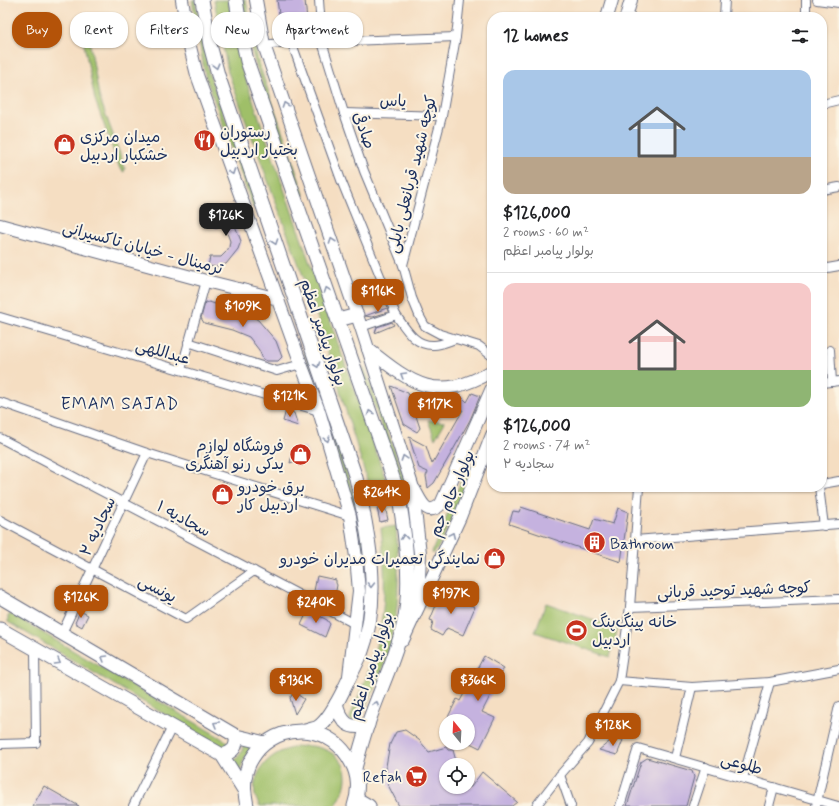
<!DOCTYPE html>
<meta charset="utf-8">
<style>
:root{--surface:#fff;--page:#f6f6f6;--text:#202124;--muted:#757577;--line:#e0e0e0;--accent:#b45309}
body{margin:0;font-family:Mynerve,"Playpen Sans Arabic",sans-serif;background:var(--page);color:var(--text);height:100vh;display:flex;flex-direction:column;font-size:15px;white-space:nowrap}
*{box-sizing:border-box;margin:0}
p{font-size:13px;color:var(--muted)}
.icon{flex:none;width:22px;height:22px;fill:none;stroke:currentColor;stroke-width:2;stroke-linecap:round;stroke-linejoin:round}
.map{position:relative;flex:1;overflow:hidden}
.drawer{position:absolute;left:487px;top:12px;width:340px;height:480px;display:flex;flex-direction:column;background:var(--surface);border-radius:16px;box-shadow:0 1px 3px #0004}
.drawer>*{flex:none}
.top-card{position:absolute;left:12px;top:12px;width:380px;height:36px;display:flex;gap:8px}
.needle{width:26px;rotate:342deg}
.buttons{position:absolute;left:439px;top:714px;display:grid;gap:8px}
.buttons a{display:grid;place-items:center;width:36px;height:36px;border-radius:50%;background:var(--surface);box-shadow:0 1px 3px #0004;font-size:20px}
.price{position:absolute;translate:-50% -34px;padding:0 9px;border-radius:8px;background:var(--accent);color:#fff;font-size:13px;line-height:26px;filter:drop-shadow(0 1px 2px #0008)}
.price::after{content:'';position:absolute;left:50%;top:24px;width:12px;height:9px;margin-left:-6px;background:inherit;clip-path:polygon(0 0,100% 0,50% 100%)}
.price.on{background:#222;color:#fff}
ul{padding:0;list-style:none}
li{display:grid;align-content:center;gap:8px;height:212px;padding:0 16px}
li+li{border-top:1px solid var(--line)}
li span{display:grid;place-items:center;height:124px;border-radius:12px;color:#555}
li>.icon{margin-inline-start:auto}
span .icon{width:72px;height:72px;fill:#fffc;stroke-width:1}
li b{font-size:17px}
h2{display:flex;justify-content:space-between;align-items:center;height:48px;padding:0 16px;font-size:17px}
.pill{padding:0 14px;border-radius:16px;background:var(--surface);box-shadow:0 1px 3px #0004;font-size:14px;line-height:36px}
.pill.on{background:var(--accent);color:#fff}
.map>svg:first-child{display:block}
.green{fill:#9fbf68;stroke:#5d7763}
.building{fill:#c5b2df}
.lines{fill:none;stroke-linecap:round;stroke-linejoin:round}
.street-casing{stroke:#676c81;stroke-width:10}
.secondary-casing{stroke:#676c81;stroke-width:14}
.primary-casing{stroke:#676c81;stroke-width:15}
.street{stroke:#fff;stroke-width:8}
.secondary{stroke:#fff;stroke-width:12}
.primary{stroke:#fff;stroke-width:13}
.oneway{stroke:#8d97ae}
.labels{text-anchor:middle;stroke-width:4;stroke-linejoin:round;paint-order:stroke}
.street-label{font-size:16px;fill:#1b2f5e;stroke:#fcf5e5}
.poi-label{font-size:16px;fill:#1b2f5e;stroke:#fcf5e5;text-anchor:start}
.neighbourhood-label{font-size:17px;letter-spacing:1px;fill:#1b2f5e;stroke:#fcf5e5}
</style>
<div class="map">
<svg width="839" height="806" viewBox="0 0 839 806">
<rect width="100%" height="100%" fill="#fcf5e5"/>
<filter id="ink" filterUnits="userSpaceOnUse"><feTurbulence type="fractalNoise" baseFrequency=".025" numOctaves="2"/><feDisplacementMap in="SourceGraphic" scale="8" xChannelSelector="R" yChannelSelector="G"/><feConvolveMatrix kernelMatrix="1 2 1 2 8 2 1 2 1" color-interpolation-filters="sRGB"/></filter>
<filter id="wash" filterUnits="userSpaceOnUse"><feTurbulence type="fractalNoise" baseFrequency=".012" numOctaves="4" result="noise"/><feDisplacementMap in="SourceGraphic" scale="16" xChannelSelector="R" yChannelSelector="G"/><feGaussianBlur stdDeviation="0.9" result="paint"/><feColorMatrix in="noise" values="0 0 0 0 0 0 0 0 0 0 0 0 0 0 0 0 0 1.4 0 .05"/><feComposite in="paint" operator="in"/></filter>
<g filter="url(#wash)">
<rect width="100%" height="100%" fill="#f5dec2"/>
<g class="green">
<path d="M192 0H195L209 74 258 206 255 209 253 207 205 75Z"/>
<path d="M214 0H228L241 66 391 495 372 496 313 303 228 72Z"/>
<path d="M242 0H246L258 61 304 194 303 196H301L256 65 252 52Z"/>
<path d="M86 41 90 44 99 96 125 168 124 172 120 169 95 100 84 44Z"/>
<path d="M306 349 350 482 363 531 366 573V611L363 614 362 612 363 573 359 531 351 496 339 461 305 354Z"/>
<path d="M363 367 365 368 404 477 410 499 416 547 414 582 410 523 407 500 362 371Z"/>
<path d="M428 420 445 422 435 439Z"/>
<path d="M471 465 474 468 472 475 438 548 433 554 432 552 433 549 466 469Z"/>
<path d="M396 526C397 546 399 565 398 585 398 631 383 682 356 721L350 720V717C360 693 371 668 377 642 387 605 385 566 381 528Z"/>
<path d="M546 603 618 628 610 657 535 632Z"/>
<path d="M11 614 228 742 226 748 220 747 8 622V616Z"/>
<path d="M244 743 252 747C246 755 242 762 240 772L233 763 242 752Z"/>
<path d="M312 746C347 752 355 777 336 805L334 806H260C254 797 253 789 256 779 264 755 288 745 312 746Z"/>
</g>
<g id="blocks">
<g class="building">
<path d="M277 0H305L308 30 307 34 284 37 282 35Z"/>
<path d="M224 206 228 208 241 241 238 249 226 264 217 267 208 266 210 257H221L227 251 229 247 230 241 224 225 215 228 211 217 220 214 218 208Z"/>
<path d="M209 302 248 314 258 320 276 341 282 357 278 361H267L263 359 259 350 249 337 232 330 204 323 201 318 205 303Z"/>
<path d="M387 308 388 312 372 317 365 316Z"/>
<path d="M392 322 394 325 375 333 377 327Z"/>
<path d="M391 386 408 393 412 403 419 395 431 398 459 394 467 402 472 393 480 396 470 420 453 450 434 483 428 488 426 476 428 472 419 468 409 437 426 446 432 464 463 410H414L420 428 417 432 404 424Z"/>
<path d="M286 410 294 413 298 426 283 421Z"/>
<path d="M305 447 308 457 290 463 293 450Z"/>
<path d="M385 506 388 520 380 522 377 508Z"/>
<path d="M521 507 590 530 594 519 613 524 618 508 628 512 621 562 509 524 513 511 519 512Z"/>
<path d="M317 576 336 580V583L337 585 335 596 337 598 334 606 313 596Z"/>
<path d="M441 593 475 607 463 635 447 628 442 636 431 630 433 621 430 620Z"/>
<path d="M308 610 327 620 330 624 325 637 301 625Z"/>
<path d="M80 611 88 615 82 627 75 623Z"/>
<path d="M484 656 504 668 482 712 495 718 480 748 468 742V721H446L457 699 460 701Z"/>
<path d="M294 692 304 699 295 714 290 698Z"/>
<path d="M405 730 419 740 429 752 446 747 448 750H453L457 765H446V787H471L482 772 517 802 512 806H399L388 785 386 766 390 744 396 732Z"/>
<path d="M614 738 623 740 617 755 599 750Z"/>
<path d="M647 758 692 771 694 777 686 806H627L641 762Z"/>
<path d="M44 786 79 806H33Z"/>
</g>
</g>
</g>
<g filter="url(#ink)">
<use href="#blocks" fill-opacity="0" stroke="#676c81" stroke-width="1"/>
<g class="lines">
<defs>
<g id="street">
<path d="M319 0 322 42 344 113 364 171 403 265"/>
<path d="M460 0 456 37 442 116 403 265 412 298 419 315 425 326 440 334 479 346 492 356"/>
<path d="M817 0 839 3"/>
<path d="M724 17 725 0"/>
<path d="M806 17V0"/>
<path d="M291 41 341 180 396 315C406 329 415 346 434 345 441 345 449 341 456 339"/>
<path d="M322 42 456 37"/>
<path d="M264 45 317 38"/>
<path d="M822 104 839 100"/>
<path d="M344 113 442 116"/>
<path d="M822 190 839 187"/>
<path d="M822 269 839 266"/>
<path d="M0 317 319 411"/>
<path d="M361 327 396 315"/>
<path d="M188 342 277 371 301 364"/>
<path d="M830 350 832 382"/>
<path d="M181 370 206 281"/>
<path d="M822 383 839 381"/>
<path d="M0 402 147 453 350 516"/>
<path d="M0 438 355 624"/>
<path d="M822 484 839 481"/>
<path d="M819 487 824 526"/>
<path d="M0 520 186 619 254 571"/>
<path d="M635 540 839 524"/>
<path d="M630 607 839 599"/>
<path d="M62 633 147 453"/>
<path d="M619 681 692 687 770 682 839 669"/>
<path d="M0 744 36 743 35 649"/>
<path d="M675 758 692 687"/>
<path d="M560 775 571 806"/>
<path d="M743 778 770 682"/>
<path d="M133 806 172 727"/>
<path d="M536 806 560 775 588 743 619 681 630 607 639 487"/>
<path d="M620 806 638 748 838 806"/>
<path d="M693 806 706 767"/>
<path d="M769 806 774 787"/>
<path d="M816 806 839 706"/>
</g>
<g id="secondary">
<path d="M182 0 190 47 197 75 301 364 319 411 350 516 356 557 359 591 349 676"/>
<path d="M256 0 264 45 361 327 412 485 420 553 418 607"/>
<path d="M607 17 612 0"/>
<path d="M626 17 631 0"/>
<path d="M0 225 206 281 278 299"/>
<path d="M368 349C413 385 437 403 492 371"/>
<path d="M414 489C421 501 426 518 441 504L492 388"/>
<path d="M403 640 460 517 492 435"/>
</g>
<g id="primary">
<path d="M202 0 210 45 218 75 356 478C369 534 382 598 361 654 356 665 350 676 345 687 339 699 329 720 318 727 315 729 310 729 306 731"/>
<path d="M236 0 242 38 247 61 398 492C405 533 413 586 403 626 395 660 379 691 368 724 363 738 359 753 355 768"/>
<path d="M338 320 357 315"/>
<path d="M0 597 236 736 265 743"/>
<path d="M0 629 222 755 244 790"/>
<path d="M336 704C342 723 348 730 368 725"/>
<path d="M222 755C234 752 237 747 236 736"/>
<path d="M357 799 369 806"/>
<path d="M247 806C245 795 243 784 246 773 248 764 253 756 259 749 287 720 333 727 351 762 359 775 359 792 354 806"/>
</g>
</defs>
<use href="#street" class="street-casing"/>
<use href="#secondary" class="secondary-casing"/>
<use href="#primary" class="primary-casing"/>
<use href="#street" class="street"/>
<use href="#secondary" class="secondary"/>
<use href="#primary" class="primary"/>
</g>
<defs><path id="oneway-chevron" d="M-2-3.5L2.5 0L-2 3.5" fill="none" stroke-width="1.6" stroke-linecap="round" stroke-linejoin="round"/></defs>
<g class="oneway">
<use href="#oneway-chevron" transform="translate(216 66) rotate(75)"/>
<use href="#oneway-chevron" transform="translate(285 105) rotate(-109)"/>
<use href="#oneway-chevron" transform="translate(232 172) rotate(70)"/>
<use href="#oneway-chevron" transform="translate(332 241) rotate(-109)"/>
<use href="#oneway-chevron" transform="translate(275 242) rotate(71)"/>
<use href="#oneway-chevron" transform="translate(327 290) rotate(-109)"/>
<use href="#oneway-chevron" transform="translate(317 365) rotate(71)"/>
<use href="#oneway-chevron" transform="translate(403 375) rotate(-149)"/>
<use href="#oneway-chevron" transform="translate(370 413) rotate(-109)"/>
<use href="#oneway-chevron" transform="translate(327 439) rotate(73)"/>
<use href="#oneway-chevron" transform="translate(404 458) rotate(-108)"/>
<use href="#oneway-chevron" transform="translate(452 535) rotate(-66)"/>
<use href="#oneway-chevron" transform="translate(404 537) rotate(-96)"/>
<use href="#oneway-chevron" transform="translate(371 585) rotate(91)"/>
<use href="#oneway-chevron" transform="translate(104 658) rotate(-149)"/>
<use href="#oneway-chevron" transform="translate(58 662) rotate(30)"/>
<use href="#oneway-chevron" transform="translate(376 704) rotate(-69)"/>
<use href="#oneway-chevron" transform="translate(216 724) rotate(-150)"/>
</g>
</g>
<defs>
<symbol id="restaurant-disc" viewBox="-11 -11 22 22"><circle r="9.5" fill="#c8321e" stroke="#fcf5e5"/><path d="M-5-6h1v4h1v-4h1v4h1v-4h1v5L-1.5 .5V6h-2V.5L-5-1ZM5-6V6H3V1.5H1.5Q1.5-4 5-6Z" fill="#fff"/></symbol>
<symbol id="shop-disc" viewBox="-11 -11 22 22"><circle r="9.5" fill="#c8321e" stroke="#fcf5e5"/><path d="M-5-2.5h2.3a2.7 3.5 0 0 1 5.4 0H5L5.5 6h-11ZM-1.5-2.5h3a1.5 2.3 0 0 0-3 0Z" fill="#fff"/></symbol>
<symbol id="building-disc" viewBox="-11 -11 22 22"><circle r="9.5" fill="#c8321e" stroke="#fcf5e5"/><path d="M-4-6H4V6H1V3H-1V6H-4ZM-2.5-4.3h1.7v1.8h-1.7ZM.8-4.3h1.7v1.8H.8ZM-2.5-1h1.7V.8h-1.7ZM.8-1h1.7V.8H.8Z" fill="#fff"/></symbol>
<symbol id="stadium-disc" viewBox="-11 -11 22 22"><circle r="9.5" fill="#c8321e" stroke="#fcf5e5"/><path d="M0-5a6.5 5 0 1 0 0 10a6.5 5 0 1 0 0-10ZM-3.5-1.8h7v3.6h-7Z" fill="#fff"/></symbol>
<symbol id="supermarket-disc" viewBox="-11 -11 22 22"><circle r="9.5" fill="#c8321e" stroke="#fcf5e5"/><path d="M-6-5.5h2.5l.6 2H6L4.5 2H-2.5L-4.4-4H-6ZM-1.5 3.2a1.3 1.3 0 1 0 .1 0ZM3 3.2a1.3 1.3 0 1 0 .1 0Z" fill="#fff"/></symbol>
</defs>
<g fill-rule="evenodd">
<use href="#restaurant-disc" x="192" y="128" width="25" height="25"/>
<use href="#shop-disc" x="52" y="132" width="25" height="25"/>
<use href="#shop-disc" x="288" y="442" width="25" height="25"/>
<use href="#shop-disc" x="210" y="482" width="25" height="25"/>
<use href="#building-disc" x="582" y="530" width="25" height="25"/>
<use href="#shop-disc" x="482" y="546" width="25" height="25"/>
<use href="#stadium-disc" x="564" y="618" width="25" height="25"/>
<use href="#supermarket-disc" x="404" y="764" width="25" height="25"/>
</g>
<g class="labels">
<g class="street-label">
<text transform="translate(393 100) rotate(1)" y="6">یاس</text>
<text transform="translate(365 130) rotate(71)" y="6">صادقی</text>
<text transform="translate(411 174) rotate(-76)" y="6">کوچه شهید قربانعلی بابلی</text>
<text transform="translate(143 247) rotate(15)" y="6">ترمینال - خیابان تاکسیرانی</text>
<text transform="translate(324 332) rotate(71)" y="6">بولوار پیامبر اعظم</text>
<text transform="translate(163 351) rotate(16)" y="6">عبداللهی</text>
<text transform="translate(451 493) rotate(-67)" y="6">بولوار جام جم</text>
<text transform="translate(184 518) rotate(28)" y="6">سجادیه ۱</text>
<text transform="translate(97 526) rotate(-65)" y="6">سجادیه ۲</text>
<text transform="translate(158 588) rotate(28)" y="6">یونسی</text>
<text transform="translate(734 589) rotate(-2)" y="6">کوچه شهید توحید قربانی</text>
<text transform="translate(370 666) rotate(-72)" y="6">بولوار پیامبر اعظم</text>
<text transform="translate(742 763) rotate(16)" y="6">طلوعی</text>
</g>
<g class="poi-label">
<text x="220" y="137">رستوران<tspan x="220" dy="18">بختیار اردبیل</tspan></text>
<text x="80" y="142">میدان مرکزی<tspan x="80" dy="18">خشکبار اردبیل</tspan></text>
<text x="284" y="451" text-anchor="end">فروشگاه لوازم<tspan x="284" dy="18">یدکی رنو آهنگری</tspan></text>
<text x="238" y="492">برق خودرو<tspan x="238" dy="18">اردبیل کار</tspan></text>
<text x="610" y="549">Bathroom</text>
<text x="480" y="564" text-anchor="end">نمایندگی تعمیرات مدیران خودرو</text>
<text x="592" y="627">خانه پینگ‌پنگ<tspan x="592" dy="18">اردبیل</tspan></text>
<text x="402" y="782" text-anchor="end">Refah</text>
</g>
<g class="neighbourhood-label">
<text x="120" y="409">EMAM SAJAD</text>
</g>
</g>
</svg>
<div class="buttons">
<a><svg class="needle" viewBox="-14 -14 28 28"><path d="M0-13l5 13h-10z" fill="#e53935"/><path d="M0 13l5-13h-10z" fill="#757577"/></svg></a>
<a><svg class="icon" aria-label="locate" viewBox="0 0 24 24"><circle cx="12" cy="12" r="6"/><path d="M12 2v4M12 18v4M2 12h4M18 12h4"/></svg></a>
</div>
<b class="price on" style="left:226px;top:237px">$126K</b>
<b class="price" style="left:378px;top:313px">$116K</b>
<b class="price" style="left:243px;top:328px">$109K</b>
<b class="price" style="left:290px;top:418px">$121K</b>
<b class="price" style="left:435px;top:426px">$117K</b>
<b class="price" style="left:382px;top:514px">$264K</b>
<b class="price" style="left:451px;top:615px">$197K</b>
<b class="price" style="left:81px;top:619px">$126K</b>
<b class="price" style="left:316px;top:624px">$240K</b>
<b class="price" style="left:296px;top:702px">$136K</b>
<b class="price" style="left:478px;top:702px">$366K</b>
<b class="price" style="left:613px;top:747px">$128K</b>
<div class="top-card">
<a class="pill on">Buy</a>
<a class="pill">Rent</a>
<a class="pill">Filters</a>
<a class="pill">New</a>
<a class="pill">Apartment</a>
</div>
<section class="drawer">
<h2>12 homes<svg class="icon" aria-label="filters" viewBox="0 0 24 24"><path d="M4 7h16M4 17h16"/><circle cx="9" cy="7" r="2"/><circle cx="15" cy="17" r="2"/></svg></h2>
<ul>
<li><span style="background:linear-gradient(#a9c7e8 70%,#b9a48a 0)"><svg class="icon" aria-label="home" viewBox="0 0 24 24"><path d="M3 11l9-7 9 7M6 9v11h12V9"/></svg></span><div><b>$126,000</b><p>2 rooms · 60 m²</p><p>بولوار پیامبر اعظم</p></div></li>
<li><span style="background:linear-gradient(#f6c9c9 70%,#8fb573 0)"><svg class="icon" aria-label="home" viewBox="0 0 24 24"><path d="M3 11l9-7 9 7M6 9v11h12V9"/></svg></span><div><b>$126,000</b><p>2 rooms · 74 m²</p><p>سجادیه ۲</p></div></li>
</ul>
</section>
</div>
